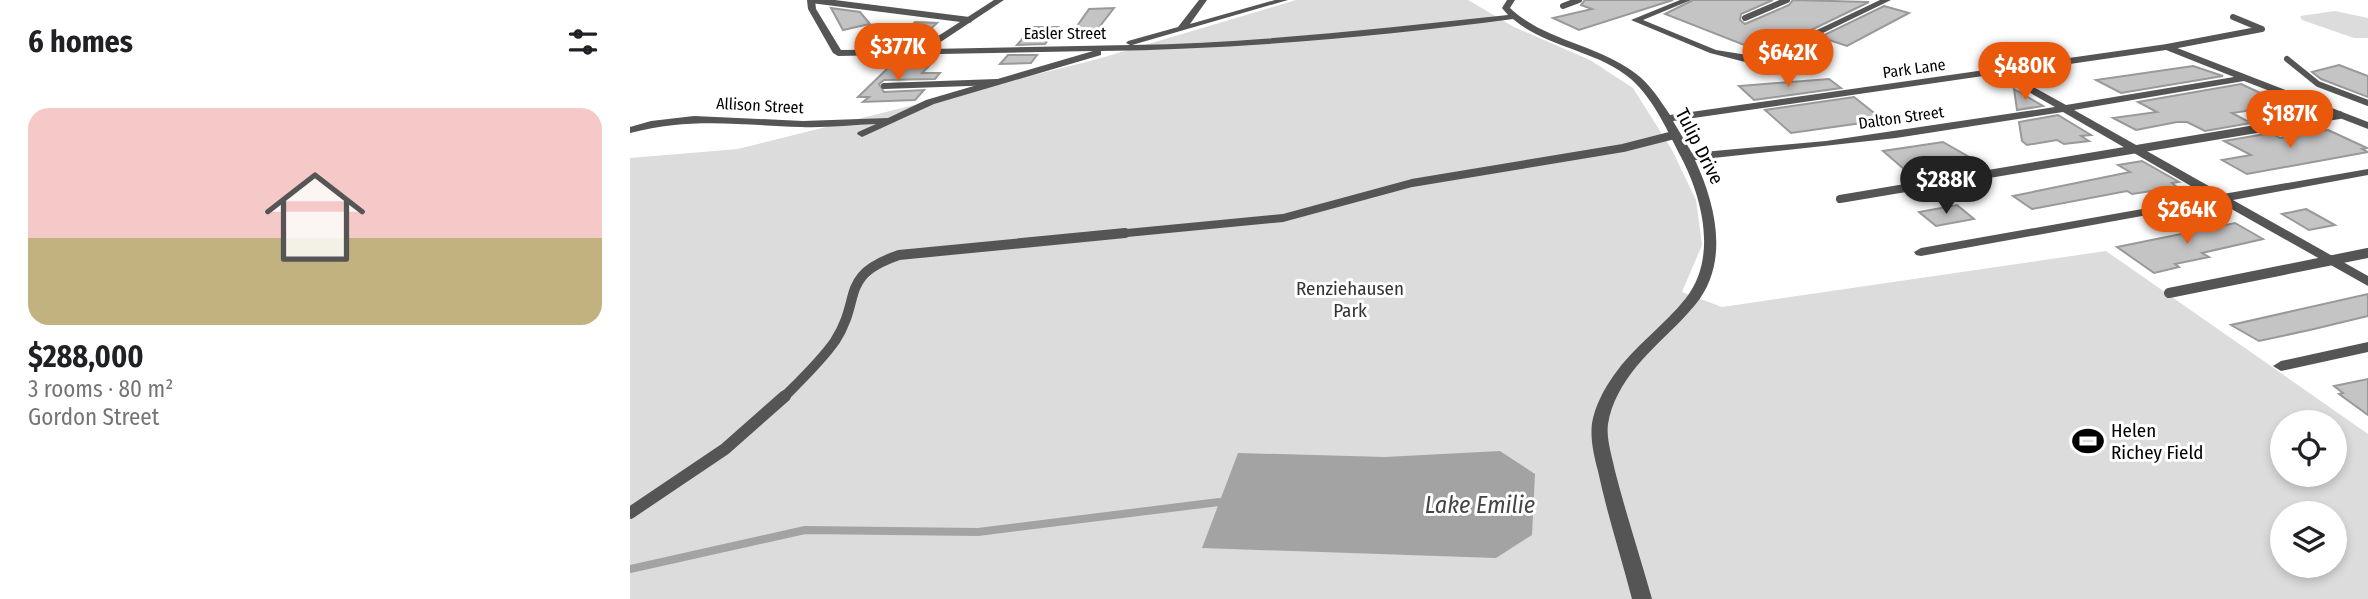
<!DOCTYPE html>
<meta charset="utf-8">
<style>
:root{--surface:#fff;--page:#f2f2f2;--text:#202124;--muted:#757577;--accent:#ea580c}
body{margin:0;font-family:"Fira Sans Condensed",sans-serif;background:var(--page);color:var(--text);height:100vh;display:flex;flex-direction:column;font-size:26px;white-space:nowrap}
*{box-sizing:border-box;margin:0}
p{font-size:23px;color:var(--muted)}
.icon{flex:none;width:38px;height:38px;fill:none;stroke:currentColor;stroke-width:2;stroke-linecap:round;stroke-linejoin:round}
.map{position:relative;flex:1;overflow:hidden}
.panel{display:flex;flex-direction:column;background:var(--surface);width:630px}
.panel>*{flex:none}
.fabs{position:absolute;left:1640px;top:410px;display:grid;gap:14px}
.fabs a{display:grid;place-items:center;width:77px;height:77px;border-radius:50%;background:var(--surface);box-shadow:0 4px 10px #0003;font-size:35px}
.price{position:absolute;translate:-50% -60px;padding:0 16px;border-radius:24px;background:var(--accent);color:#fff;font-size:23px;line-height:46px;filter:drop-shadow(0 2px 4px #0008)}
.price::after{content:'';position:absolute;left:50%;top:42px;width:21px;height:16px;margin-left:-10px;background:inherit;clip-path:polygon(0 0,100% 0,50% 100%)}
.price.selected{background:#222;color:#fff}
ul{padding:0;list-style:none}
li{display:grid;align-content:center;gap:14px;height:371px;padding:0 28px}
li span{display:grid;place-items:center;height:217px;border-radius:21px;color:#555}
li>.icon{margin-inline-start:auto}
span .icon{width:126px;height:126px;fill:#fffc;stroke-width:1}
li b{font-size:30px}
h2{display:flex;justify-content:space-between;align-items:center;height:84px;padding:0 28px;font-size:30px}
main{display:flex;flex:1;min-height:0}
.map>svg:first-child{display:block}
.green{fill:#dcdcdc;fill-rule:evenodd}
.water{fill:#a3a3a3}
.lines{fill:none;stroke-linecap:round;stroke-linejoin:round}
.stream{stroke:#a3a3a3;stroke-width:8}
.building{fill:#c4c4c4;stroke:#999;stroke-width:2}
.service-far3{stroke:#555;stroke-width:6}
.service-far2{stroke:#555;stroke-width:8}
.service-far1{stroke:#555;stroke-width:10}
.service{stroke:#555;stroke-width:12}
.minor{fill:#555;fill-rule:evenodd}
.labels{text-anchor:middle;stroke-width:6;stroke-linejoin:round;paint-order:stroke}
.far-street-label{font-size:16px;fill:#000;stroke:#fff}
.street-label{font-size:19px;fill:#000;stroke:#fff}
.park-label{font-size:19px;fill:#333;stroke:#fff}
.poi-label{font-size:19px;fill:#000;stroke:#fff;text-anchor:start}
.near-water-label{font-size:24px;font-style:italic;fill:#444;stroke:#fff}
</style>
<main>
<section class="panel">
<h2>6 homes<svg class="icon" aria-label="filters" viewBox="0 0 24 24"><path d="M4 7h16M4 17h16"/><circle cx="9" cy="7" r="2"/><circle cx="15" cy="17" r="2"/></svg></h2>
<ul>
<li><span style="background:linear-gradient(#f6c9c9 60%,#c2b280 0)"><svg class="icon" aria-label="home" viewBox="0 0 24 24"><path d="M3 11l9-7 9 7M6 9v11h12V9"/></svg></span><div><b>$288,000</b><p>3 rooms · 80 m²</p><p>Gordon Street</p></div></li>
</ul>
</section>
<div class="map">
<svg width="1738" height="599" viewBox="0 0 1738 599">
<rect width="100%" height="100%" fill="#fff"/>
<g class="green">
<path d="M666 0H838L884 27 960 60 1003 88 1042 150 1066 200 1072 245 1052 292 1092 307 1476 251 1738 434V599H0V158L108 149 468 59ZM1652 422H1704V474H1652ZM1652 513H1704V565H1652Z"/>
<path d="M1705 11 1738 18V38H1724L1672 20 1670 16Z"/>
</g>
<path class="water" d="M870 451 905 474 902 535 866 558 572 548 608 453 755 457Z"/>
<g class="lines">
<path class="stream" d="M0 569 175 530 348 532 589 502"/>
</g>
<g class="building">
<path d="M955 0H1043L949 30 923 18 962 9 951 5Z"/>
<path d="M1063 0H1143L1111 14 1110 20 1115 24 1159 5 1163 0 1239 2 1175 33 1127 50 1035 14Z"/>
<path d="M1254 6 1279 13 1217 46 1190 37Z"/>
<path d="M201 8 230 12 240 24 213 30Z"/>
<path d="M484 8 460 39H438L459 9Z"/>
<path d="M285 22 307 23 290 39 265 40Z"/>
<path d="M403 27H428L415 44 387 45Z"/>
<path d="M378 55H407L401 63 370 64Z"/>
<path d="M302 63 292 73H310L305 79 254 80 249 84 254 92 294 90 285 100 233 102 239 97H228L262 64Z"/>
<path d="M1709 65 1738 76V97L1691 79 1682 72Z"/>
<path d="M1563 66 1593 76 1491 93 1466 80Z"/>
<path d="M1199 79 1211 88 1124 100 1109 86Z"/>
<path d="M1611 84 1656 105 1602 113 1621 123 1575 131 1557 122H1547L1506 130 1483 118 1527 112 1508 102Z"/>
<path d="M1384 89 1413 106 1387 110Z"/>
<path d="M1224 97 1253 120 1161 133 1135 110Z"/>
<path d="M1428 115 1461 135 1451 136 1459 141 1434 144 1427 140 1397 145 1392 141 1389 122Z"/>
<path d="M1698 130 1737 148 1732 149 1738 152 1617 174 1592 160 1621 155 1594 141 1641 133 1650 138Z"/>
<path d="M1313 142 1341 158 1275 170 1253 151Z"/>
<path d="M1512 161 1549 182 1542 183 1547 187 1502 194 1497 191 1402 209 1383 196 1500 172 1488 165Z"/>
<path d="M1327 205 1344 219 1306 226 1289 212Z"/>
<path d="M1676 209 1705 225 1679 230 1652 214Z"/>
<path d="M1605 223 1633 239 1572 253 1579 257 1545 264 1549 267 1524 273 1487 247Z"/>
<path d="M1738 294V316L1684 329 1629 341 1601 325Z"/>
<path d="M1738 379V415L1709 394 1713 393 1704 386Z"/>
</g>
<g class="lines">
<g class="service-far3">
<path d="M181 0 339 20"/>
<path d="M933 6 949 0"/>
<path d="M1115 18 1157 0"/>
<path d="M1537 47 1632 29 1603 17"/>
<path d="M1657 59 1688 84 1738 103"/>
<path d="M254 86 367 82"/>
</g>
<g class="service-far2">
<path d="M1210 199 1709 115"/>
<path d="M476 235 653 218 782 183 993 148 1044 135"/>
</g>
<g class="service-far1">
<path d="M1539 293 1738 253"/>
<path d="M154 397C171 380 191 361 205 341 233 297 208 276 269 255L495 233"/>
</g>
<path class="service" d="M0 513 95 449 155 396"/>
<g class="minor">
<path d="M177 0H185L186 9 211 50 288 49 364 0H374L300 49 500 45 496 43 498 41 548 27 569 0H577L560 24 645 0H658L502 45C628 43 753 28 878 15L872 8 877 0H885L880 8C915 41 967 44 1005 73 1020 84 1030 100 1040 115L1537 44 1738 122V129L1614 81 1444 110 1593 194 1738 169V175L1603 200 1738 276V286L1589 202 1291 256 1286 255 1284 252 1291 248 1580 197 1433 112 1266 138 1065 160C1086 205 1100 263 1065 305 1047 327 1024 345 1006 367 993 383 981 403 978 424 976 439 982 456 985 471 996 514 1010 556 1022 599H1002C991 556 977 514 968 471 964 456 960 439 962 423 965 406 974 389 984 375 1004 346 1034 326 1056 298 1088 257 1072 197 1051 157 1037 130 1025 101 1001 79 967 50 917 48 883 19 746 37 609 49 471 51V55L304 104 232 137 227 134 228 132 246 124C221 125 196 128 171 127 108 125 63 117 0 133V127L21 121 64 116 173 121 258 118 296 100 463 51 208 56 203 53 178 9ZM1536 50 1604 77 1436 105 1378 73ZM1367 74 1425 107 1196 141 1062 153 1043 121Z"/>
<path d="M1050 0H1061L1013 20 1086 50 1130 57 1250 0H1261L1131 63 1115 62 1080 53 1001 20Z"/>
<path d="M1738 342V352L1651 371 1643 366 1651 361Z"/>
</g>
</g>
<defs>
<symbol id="stadium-bare" viewBox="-9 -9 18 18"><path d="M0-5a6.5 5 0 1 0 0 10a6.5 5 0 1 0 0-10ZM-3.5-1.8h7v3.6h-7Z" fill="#000" stroke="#fff" stroke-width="2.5" paint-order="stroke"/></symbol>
</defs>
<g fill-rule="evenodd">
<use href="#stadium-bare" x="1436" y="419" width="44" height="44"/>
</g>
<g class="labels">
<g class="far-street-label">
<text x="435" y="39">Easler Street</text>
<text transform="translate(1284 68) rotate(-8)" y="6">Park Lane</text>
<text transform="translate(130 105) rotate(3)" y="6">Allison Street</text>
<text transform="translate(1271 117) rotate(-8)" y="6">Dalton Street</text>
</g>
<g class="street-label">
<text transform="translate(1070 146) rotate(63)" y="7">Tulip Drive</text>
</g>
<g class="park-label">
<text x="720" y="295">Renziehausen<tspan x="720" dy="22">Park</tspan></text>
</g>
<g class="poi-label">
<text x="1481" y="437">Helen<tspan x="1481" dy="22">Richey Field</tspan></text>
</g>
<g class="near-water-label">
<text x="850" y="513">Lake Emilie</text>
</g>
</g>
</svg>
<div class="fabs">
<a><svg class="icon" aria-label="locate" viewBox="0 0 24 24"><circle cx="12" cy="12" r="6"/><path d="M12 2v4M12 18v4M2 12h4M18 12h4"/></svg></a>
<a><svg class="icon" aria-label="layers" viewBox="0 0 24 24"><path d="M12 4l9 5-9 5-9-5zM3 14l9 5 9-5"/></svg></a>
</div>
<b class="price" style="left:268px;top:83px">$377K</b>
<b class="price" style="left:1158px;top:89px">$642K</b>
<b class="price" style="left:1395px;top:102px">$480K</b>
<b class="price" style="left:1660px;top:150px">$187K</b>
<b class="price selected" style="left:1316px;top:216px">$288K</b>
<b class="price" style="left:1557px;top:246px">$264K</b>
</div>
</main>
